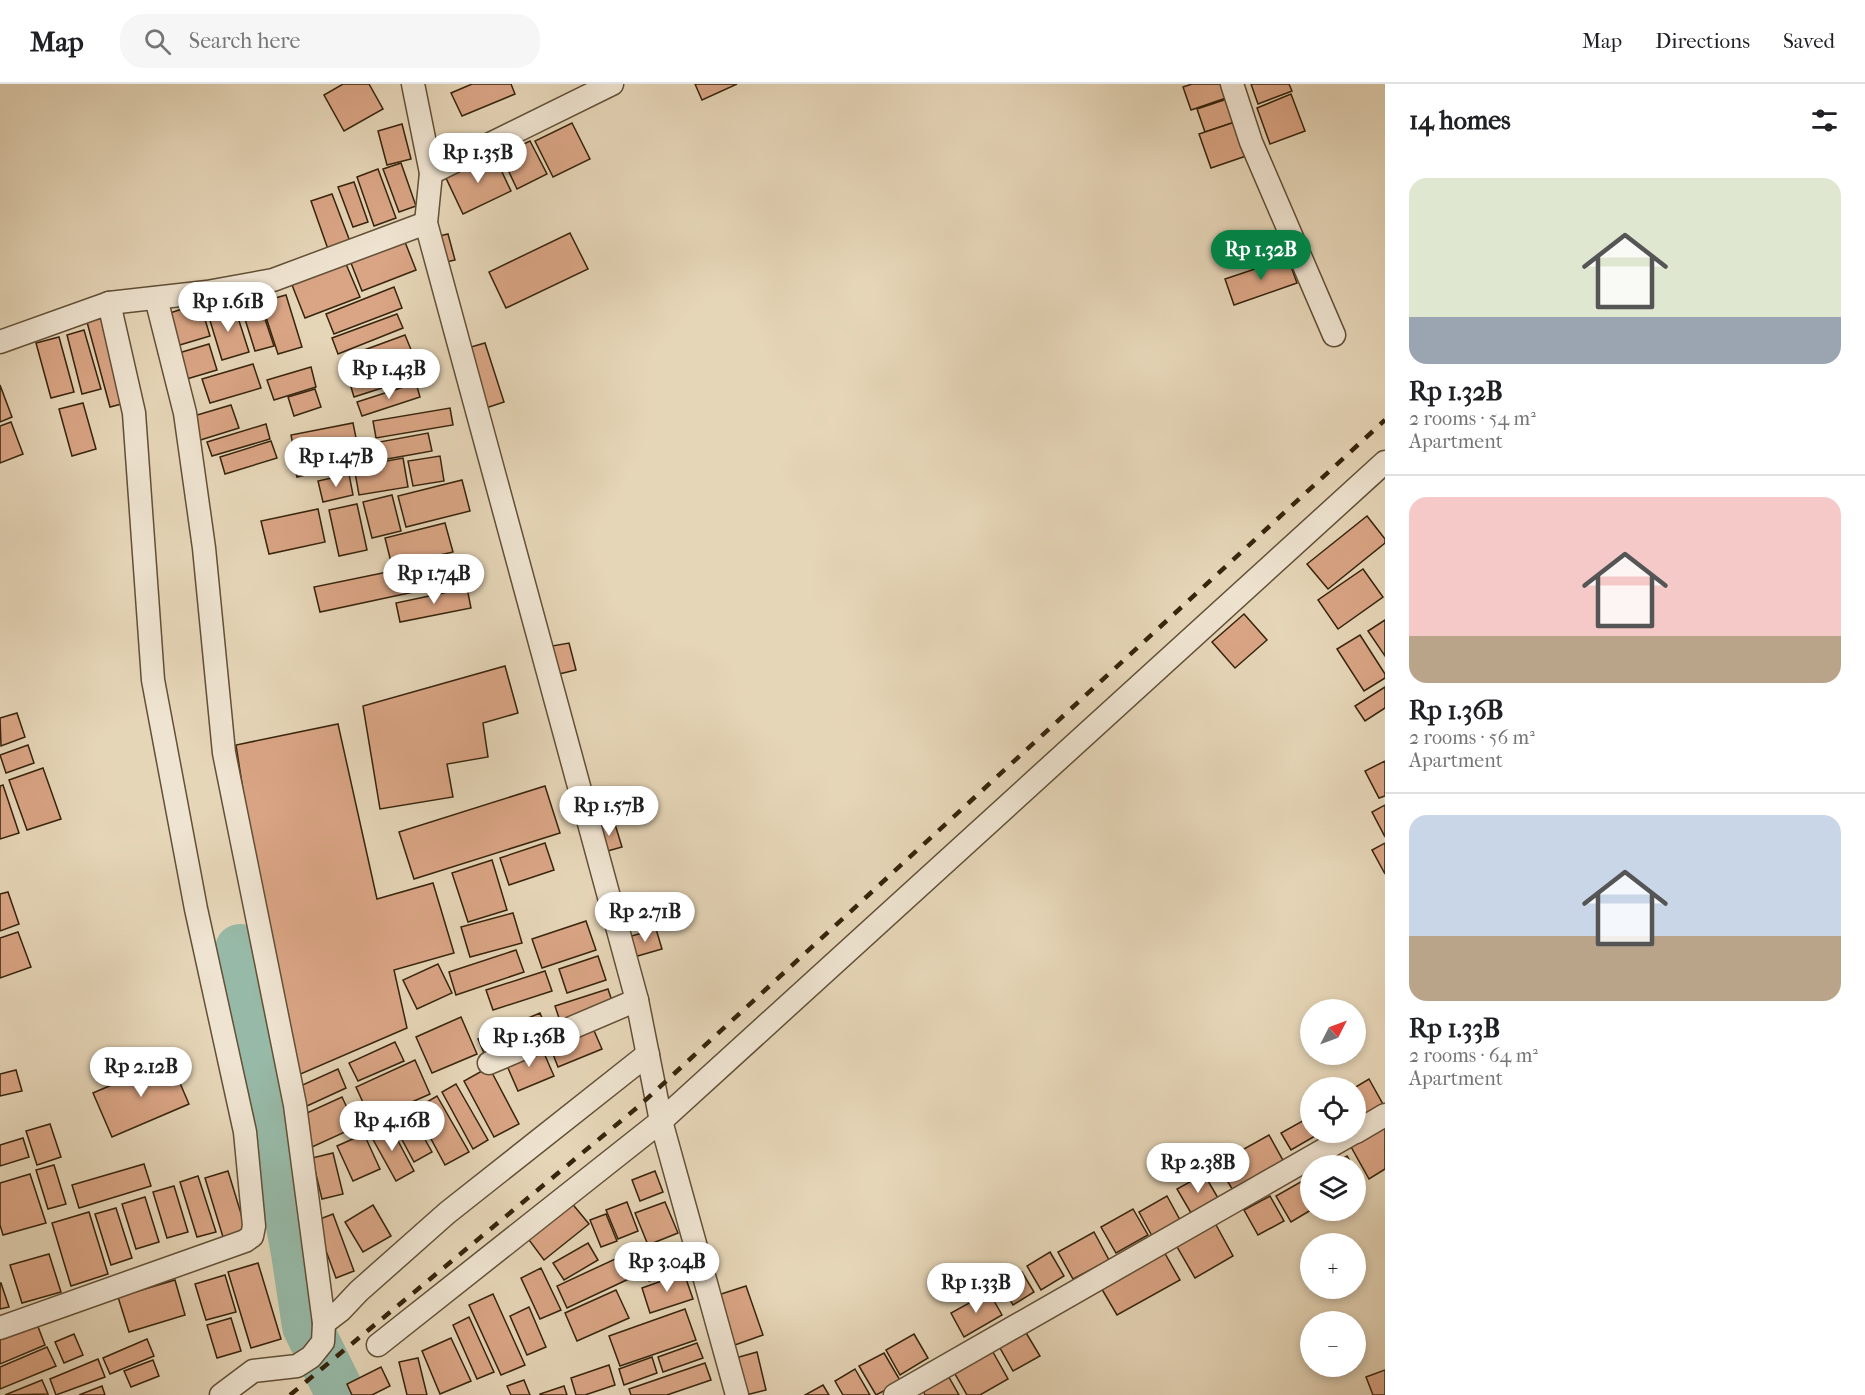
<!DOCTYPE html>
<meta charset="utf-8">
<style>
:root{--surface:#fff;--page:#f6f6f6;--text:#202124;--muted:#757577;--line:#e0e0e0;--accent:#0b8043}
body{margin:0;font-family:"IM FELL French Canon",serif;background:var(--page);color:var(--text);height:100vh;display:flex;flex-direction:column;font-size:22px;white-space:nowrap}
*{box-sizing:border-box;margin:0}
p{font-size:20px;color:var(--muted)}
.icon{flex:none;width:33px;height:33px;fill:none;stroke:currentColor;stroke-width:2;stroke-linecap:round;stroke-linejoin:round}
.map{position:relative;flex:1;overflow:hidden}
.drawer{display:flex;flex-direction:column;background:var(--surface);width:480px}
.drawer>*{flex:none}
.needle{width:39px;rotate:48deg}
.fabs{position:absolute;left:1300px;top:915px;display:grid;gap:12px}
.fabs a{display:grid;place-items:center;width:66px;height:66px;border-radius:50%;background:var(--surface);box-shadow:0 3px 9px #0003;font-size:30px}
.price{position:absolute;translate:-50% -51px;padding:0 14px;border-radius:21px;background:#fff;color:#222;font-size:20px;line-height:39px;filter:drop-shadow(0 2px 3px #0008)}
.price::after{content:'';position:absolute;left:50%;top:36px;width:18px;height:14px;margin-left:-9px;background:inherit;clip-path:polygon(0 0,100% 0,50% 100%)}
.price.selected{background:var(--accent);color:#fff}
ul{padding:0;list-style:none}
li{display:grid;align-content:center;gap:12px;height:318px;padding:0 24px}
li+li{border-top:2px solid var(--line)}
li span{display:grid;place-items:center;height:186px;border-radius:18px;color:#555}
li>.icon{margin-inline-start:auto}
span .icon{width:108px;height:108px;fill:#fffc;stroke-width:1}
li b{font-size:26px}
h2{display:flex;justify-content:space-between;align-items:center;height:72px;padding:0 24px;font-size:26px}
header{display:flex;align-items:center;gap:36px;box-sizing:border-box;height:84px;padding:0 30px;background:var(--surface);border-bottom:2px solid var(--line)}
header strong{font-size:28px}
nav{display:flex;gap:33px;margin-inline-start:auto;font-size:21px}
.search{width:420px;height:54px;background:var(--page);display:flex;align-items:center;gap:15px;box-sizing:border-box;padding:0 21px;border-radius:24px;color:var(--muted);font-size:22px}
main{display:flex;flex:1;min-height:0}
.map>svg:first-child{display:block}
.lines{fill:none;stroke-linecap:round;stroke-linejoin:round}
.river{stroke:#97baa8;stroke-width:50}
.building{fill:#daa585;stroke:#36240c;stroke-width:1.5}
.minor-casing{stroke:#625037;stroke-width:25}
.minor{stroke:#efe4d1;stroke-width:22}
.rail{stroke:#36240c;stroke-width:4.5;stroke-dasharray:10 10;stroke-linecap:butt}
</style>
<header>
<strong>Map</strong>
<div class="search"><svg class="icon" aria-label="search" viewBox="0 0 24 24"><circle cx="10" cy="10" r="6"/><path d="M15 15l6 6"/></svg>Search here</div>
<nav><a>Map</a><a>Directions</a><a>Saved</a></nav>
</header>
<main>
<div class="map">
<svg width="1385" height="1311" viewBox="0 0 1385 1311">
<rect width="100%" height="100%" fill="#e6d6b8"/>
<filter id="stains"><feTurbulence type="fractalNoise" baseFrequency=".00333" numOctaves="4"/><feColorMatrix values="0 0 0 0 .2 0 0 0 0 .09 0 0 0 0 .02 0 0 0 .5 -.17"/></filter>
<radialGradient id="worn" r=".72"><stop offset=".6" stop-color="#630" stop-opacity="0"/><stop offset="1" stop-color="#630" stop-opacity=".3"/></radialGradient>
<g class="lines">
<path class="river" d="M240 865 296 1169 307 1242 341 1311"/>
</g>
<g class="building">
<path d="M343 0H369L383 25 344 47 324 11Z"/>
<path d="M472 0H511L515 10 462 32 451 9Z"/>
<path d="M695 0H737L702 16Z"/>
<path d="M1192 0H1228L1232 12 1191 26 1183 3Z"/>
<path d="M1251 0H1289L1292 7 1258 20Z"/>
<path d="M1291 10 1305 47 1270 60 1257 24Z"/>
<path d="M1233 13 1241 36 1205 48 1197 25Z"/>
<path d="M1241 36 1252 70 1211 84 1199 50Z"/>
<path d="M572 39 590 75 553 93 535 57Z"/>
<path d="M402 40 411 75 387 81 378 47Z"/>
<path d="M530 57 547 90 517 105 501 71Z"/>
<path d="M494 71 511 107 463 130 446 94Z"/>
<path d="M401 79 416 122 399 128 383 85Z"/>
<path d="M378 85 396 134 374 142 357 93Z"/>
<path d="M354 98 368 138 353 143 338 103Z"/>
<path d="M332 110 351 160 329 168 311 117Z"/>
<path d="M570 149 588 185 506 224 489 188Z"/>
<path d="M448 150 455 176 442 179 435 153Z"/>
<path d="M403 153 416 186 362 207 349 174Z"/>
<path d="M1288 174 1297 199 1234 221 1225 195Z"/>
<path d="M346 180 360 213 305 234 292 201Z"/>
<path d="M394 203 402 224 334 250 326 230Z"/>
<path d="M286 211 302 263 278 270 261 218Z"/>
<path d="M200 219 210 252 173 263 164 231Z"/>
<path d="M234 221 249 268 222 276 208 230Z"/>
<path d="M262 226 274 262 255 267 244 232Z"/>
<path d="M397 230 403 244 338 270 332 254Z"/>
<path d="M106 233 129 318 110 323 87 238Z"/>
<path d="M84 246 101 305 82 310 67 251Z"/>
<path d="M405 251 412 268 363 286 356 269Z"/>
<path d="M59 253 74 308 51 314 36 259Z"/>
<path d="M485 259 504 318 483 325 464 265Z"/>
<path d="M209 260 217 286 180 297 172 271Z"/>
<path d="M412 272 419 292 354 313 348 293Z"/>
<path d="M253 280 261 304 210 319 202 295Z"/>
<path d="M311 283 316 303 274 316 267 296Z"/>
<path d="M416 299 420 313 362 332 357 318Z"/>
<path d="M0 301 12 333 0 338Z"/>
<path d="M315 305 321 323 294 332 288 313Z"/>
<path d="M83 319 96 365 72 372 59 325Z"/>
<path d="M231 321 239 344 194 358 187 334Z"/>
<path d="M450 324 453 341 376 354 373 337Z"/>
<path d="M11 338 23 370 0 379V342Z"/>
<path d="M353 339 357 359 295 371 291 351Z"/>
<path d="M266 340 270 355 212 372 207 358Z"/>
<path d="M428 349 432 367 376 377 374 359Z"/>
<path d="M271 357 277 374 225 390 220 373Z"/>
<path d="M369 362 372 377 339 382 337 367Z"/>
<path d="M328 369 331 385 297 393 293 376Z"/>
<path d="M440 372 444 397 413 402 408 377Z"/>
<path d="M403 374 408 403 359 411 354 383Z"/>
<path d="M349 390 353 411 323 418 318 397Z"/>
<path d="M462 396 470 427 406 443 398 412Z"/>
<path d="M392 411 401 447 372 454 363 418Z"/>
<path d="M357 420 367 466 339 472 329 426Z"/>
<path d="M318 425 325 458 269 470 261 437Z"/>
<path d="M1367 432 1385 455V459L1328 505 1307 480Z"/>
<path d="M445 439 453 468 392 482 385 454Z"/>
<path d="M451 475 456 499 320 528 314 503Z"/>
<path d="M1363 485 1383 513 1338 545 1318 516Z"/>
<path d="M467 504 471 524 400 538 396 519Z"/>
<path d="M1244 530 1267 556 1235 584 1212 558Z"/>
<path d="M1385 536V572L1368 547Z"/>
<path d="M1360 551 1385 590V594L1364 607 1337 565Z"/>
<path d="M569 559 576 586 559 590 552 562Z"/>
<path d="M505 582 518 629 483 639 488 673 447 680 453 713 380 725 363 622Z"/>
<path d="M1385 603V624L1365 637 1355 622Z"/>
<path d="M17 629 25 653 1 662 0 634Z"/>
<path d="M338 640 377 815 433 799 454 869 394 886 407 944 296 992 259 810 236 661Z"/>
<path d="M28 661 34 679 6 689 0 671Z"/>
<path d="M1385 677V712L1379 714 1365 687Z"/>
<path d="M43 684 61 735 27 746 9 696Z"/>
<path d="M3 701 19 749 0 755V702Z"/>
<path d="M545 702 560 749 414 795 399 748Z"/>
<path d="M1385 721V753L1372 728Z"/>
<path d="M614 737 622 763 604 768 596 743Z"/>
<path d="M545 759 554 786 509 801 500 774Z"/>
<path d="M1385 759V790L1372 766Z"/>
<path d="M492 776 507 826 468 838 452 789Z"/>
<path d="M8 808 19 840 0 847V810Z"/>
<path d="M513 829 522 859 470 873 461 843Z"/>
<path d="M586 837 596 866 542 884 532 855Z"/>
<path d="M656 845 662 865 634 873 628 853Z"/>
<path d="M18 848 31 883 0 894V854Z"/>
<path d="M516 866 524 888 456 911 449 888Z"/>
<path d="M598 872 606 896 567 909 559 885Z"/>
<path d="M438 880 452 909 417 925 403 896Z"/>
<path d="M545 887 552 907 493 926 486 906Z"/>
<path d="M608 905 613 920 560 937 555 922Z"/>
<path d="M540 929 549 951 487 976 478 955Z"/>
<path d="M461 933 477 970 432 989 416 953Z"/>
<path d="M592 942 602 965 558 983 549 960Z"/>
<path d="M395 958 404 977 358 997 349 979Z"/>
<path d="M540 960 554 992 518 1007 504 975Z"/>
<path d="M170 976 189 1020 112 1053 93 1009Z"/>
<path d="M415 976 430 1010 371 1036 356 1003Z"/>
<path d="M489 983 519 1040 494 1053 464 997Z"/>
<path d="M338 985 346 1004 307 1022 298 1003Z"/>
<path d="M16 986 22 1007 0 1012V990Z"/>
<path d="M1369 995 1384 1022 1361 1035 1356 1026V1004H1354Z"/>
<path d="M456 1000 488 1056 473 1065 442 1008Z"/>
<path d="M437 1012 469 1068 445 1081 415 1025Z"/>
<path d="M342 1013 356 1043 312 1063 298 1033Z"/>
<path d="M409 1027 432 1068 414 1078 392 1037Z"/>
<path d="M1306 1035 1311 1048 1315 1052 1291 1066 1281 1049Z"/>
<path d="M50 1040 61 1073 37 1081 26 1047Z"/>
<path d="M389 1040 414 1087 396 1097 370 1050Z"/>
<path d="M1385 1041V1085L1369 1095 1350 1061Z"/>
<path d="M364 1050 380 1085 353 1097 337 1062Z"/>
<path d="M1269 1051 1285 1080 1234 1108 1217 1080Z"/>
<path d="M23 1054 29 1073 0 1082V1061Z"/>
<path d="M333 1069 343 1110 322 1115 312 1074Z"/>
<path d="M1347 1072 1353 1082H1330Z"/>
<path d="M144 1080 151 1102 79 1124 72 1101Z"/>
<path d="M54 1081 66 1120 48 1125 36 1086Z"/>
<path d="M228 1087 246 1146 223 1153 205 1094Z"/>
<path d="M655 1087 663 1108 640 1117 632 1096Z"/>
<path d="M30 1090 46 1139 3 1151 0 1141V1099Z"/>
<path d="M1204 1090 1218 1114 1191 1129 1177 1105Z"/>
<path d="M198 1092 216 1148 197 1153 180 1098Z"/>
<path d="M1311 1092V1126L1291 1138 1276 1112Z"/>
<path d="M174 1102 188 1148 167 1154 153 1108Z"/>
<path d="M1167 1112 1180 1136 1152 1152 1139 1128Z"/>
<path d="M1270 1112 1284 1137 1258 1151 1244 1126Z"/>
<path d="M145 1113 159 1158 136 1165 122 1120Z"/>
<path d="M570 1117 589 1140 544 1176 526 1152Z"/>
<path d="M627 1118 638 1147 618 1155 606 1126Z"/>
<path d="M665 1118 678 1149 648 1161 635 1129Z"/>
<path d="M373 1121 391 1152 363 1168 345 1138Z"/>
<path d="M116 1124 132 1174 111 1181 95 1130Z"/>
<path d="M1133 1125 1148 1151 1116 1169 1101 1143Z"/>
<path d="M89 1128 108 1190 71 1202 52 1139Z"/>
<path d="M333 1130 354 1187 336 1194 315 1137Z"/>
<path d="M606 1130 617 1157 601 1163 590 1136Z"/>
<path d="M1215 1139 1233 1172 1195 1194 1176 1161Z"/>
<path d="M1094 1148 1109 1176 1073 1195 1058 1168Z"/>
<path d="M588 1159 598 1176 564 1196 553 1179Z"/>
<path d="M683 1165 689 1183 649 1197 643 1180Z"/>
<path d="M1163 1166 1180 1196 1117 1231 1100 1202Z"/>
<path d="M1050 1168 1064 1192 1041 1206 1027 1182Z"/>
<path d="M49 1170 61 1208 22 1219 10 1181Z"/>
<path d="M626 1170 635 1192 567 1224 557 1202Z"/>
<path d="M258 1179 281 1255 251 1264 228 1188Z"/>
<path d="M541 1184 561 1226 540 1235 521 1194Z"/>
<path d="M1022 1188 1034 1208 1013 1221 1001 1200Z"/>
<path d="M684 1189 693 1215 650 1229 642 1204Z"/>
<path d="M225 1191 236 1228 206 1236 195 1200Z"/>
<path d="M175 1196 185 1231 129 1248 118 1213Z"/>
<path d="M0 1199H1L9 1223 0 1225Z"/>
<path d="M746 1202 763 1251 732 1262 715 1212Z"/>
<path d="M616 1206 629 1234 577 1257 565 1229Z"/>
<path d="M989 1208 1002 1231 964 1253 951 1229Z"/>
<path d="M493 1210 525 1281 501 1291 469 1221Z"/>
<path d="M529 1223 546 1263 527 1271 510 1232Z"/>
<path d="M685 1225 696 1256 620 1282 609 1252Z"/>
<path d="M469 1233 494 1288 477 1295 453 1241Z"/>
<path d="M231 1234 241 1267 217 1274 207 1241Z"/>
<path d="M37 1240 45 1261 0 1280V1255Z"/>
<path d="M1022 1242 1040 1272 1013 1287 996 1257Z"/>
<path d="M74 1250 83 1271 64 1279 55 1258Z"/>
<path d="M914 1250 928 1274 900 1291 886 1266Z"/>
<path d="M451 1254 471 1297 440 1310 422 1267Z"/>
<path d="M147 1255 154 1272 110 1290 103 1274Z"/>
<path d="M697 1259 703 1274 663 1288 658 1273Z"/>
<path d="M989 1261 1008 1295 980 1311H967L951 1283Z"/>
<path d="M47 1263 56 1282 0 1305V1283Z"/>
<path d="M757 1268 766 1306 746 1311 732 1275Z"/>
<path d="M884 1269 901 1298 876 1311 859 1282Z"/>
<path d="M652 1273 657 1289 624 1301 619 1285Z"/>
<path d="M418 1274 427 1311H407L399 1278Z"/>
<path d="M98 1275 105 1293 56 1311 50 1295Z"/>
<path d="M153 1276 159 1292 131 1303 124 1287Z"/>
<path d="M705 1279 711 1296 667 1311H631L629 1305Z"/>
<path d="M609 1281 615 1301 585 1311H576L571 1294Z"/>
<path d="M381 1283 390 1302 372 1311H352L347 1300Z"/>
<path d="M855 1285 870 1311H843L835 1297Z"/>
<path d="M1385 1286V1311H1373L1366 1293Z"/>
<path d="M946 1288 959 1311H925L921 1302Z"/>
<path d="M42 1296 48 1310 5 1311Z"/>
<path d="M524 1296 530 1311H511L507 1302Z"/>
<path d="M823 1301 829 1311H805Z"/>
<path d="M102 1302 105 1311H79Z"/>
<path d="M564 1302 567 1311H540V1310Z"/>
</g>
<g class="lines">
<defs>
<g id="minor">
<path d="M413 0 431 89 426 139 637 916 661 1037 737 1311"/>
<path d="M1232 0 1251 58 1334 251"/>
<path d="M431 89 612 0"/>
<path d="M156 214 185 329 204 464 224 669 295 1021 324 1239 323 1258 311 1273 297 1282 253 1287 221 1311"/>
<path d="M0 258 109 219 207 208 273 196 426 139"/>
<path d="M489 979 637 916"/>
<path d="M1356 1048 1385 1031"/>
<path d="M324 1239 341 1226 359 1207 447 1129 648 970"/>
<path d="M0 1244 245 1157 252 1152 254 1142 245 1048 196 825 153 596 134 329 109 219"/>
<path d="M378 1261 661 1037 1385 378"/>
<path d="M895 1311 1355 1048"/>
</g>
</defs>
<use href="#minor" class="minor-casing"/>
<use href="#minor" class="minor"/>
<path class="rail" d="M290 1311 639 1022 1385 336"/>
</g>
<rect width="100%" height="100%" filter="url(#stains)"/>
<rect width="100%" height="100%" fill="url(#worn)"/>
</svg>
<div class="fabs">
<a><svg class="needle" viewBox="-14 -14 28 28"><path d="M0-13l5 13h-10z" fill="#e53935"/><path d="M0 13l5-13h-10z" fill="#757577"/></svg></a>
<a><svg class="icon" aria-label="locate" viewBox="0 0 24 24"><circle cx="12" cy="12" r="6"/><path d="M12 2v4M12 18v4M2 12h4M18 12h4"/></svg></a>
<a><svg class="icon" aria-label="layers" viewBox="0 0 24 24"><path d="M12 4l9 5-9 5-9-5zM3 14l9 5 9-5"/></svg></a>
<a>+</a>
<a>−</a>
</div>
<b class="price" style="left:478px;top:100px">Rp 1.35B</b>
<b class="price selected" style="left:1261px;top:197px">Rp 1.32B</b>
<b class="price" style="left:228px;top:249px">Rp 1.61B</b>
<b class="price" style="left:389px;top:316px">Rp 1.43B</b>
<b class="price" style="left:336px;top:404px">Rp 1.47B</b>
<b class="price" style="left:434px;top:521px">Rp 1.74B</b>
<b class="price" style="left:609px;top:753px">Rp 1.57B</b>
<b class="price" style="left:645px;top:859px">Rp 2.71B</b>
<b class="price" style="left:529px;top:984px">Rp 1.36B</b>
<b class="price" style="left:141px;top:1014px">Rp 2.12B</b>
<b class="price" style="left:392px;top:1068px">Rp 4.16B</b>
<b class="price" style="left:1198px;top:1110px">Rp 2.38B</b>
<b class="price" style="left:667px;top:1209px">Rp 3.04B</b>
<b class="price" style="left:976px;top:1230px">Rp 1.33B</b>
</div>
<section class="drawer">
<h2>14 homes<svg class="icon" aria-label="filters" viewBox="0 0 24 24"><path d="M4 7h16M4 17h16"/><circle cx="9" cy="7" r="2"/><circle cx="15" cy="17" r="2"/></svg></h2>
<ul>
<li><span style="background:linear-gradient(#dfe7d0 75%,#9aa5b1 0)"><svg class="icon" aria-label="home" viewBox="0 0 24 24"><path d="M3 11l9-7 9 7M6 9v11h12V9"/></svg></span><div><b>Rp 1.32B</b><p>2 rooms · 54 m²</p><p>Apartment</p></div></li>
<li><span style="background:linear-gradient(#f6c9c9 75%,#b9a48a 0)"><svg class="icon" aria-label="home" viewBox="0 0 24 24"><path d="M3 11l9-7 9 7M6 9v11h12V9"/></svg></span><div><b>Rp 1.36B</b><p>2 rooms · 56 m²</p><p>Apartment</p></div></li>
<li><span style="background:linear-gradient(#c9d6e8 65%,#b9a48a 0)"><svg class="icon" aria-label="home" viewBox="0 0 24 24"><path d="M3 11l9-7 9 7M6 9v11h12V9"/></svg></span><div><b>Rp 1.33B</b><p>2 rooms · 64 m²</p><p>Apartment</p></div></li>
</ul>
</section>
</main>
